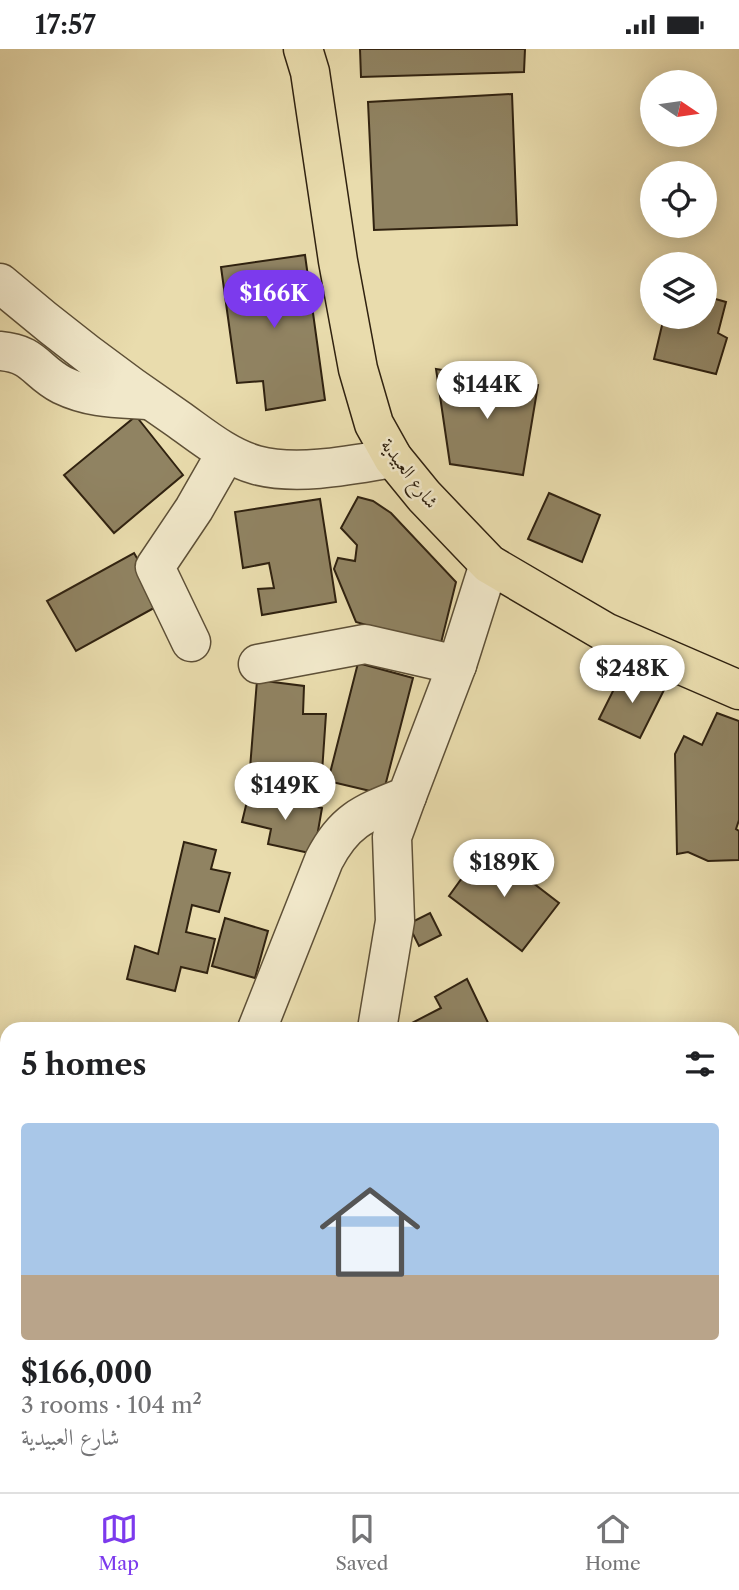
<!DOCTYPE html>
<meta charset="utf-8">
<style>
:root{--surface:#fff;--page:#f2f2f2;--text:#202124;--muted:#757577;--line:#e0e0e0;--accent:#7c3aed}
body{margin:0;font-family:"Libre Caslon Text",Amiri,serif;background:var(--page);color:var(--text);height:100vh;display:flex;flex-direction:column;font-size:26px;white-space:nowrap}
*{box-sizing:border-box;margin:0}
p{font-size:23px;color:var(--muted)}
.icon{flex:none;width:38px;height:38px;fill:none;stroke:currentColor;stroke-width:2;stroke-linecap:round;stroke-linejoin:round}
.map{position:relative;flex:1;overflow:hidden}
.panel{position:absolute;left:0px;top:973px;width:740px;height:471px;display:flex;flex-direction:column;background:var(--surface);border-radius:21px 21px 0 0;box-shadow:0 4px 18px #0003}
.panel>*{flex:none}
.needle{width:46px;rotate:103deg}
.buttons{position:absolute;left:640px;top:21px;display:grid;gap:14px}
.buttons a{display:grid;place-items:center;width:77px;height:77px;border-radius:50%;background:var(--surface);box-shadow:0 4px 18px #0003;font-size:35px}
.price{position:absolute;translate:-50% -60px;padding:0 16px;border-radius:24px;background:#fff;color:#222;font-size:23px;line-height:46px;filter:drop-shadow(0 2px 4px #0008)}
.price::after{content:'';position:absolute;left:50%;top:42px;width:21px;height:16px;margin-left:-10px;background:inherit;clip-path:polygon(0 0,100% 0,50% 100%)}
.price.on{background:var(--accent);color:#fff}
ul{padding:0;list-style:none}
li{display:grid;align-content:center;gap:14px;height:371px;padding:0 21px}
li span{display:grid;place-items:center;height:217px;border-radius:7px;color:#555}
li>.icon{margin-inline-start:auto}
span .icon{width:126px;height:126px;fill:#fffc;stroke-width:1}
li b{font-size:30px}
h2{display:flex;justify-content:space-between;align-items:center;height:84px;padding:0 21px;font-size:30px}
.status{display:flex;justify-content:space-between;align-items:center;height:49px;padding:0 35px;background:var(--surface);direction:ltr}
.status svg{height:19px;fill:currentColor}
.tab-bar{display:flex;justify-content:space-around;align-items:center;height:98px;border-top:2px solid var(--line);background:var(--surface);font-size:19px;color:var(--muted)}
.tab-bar a{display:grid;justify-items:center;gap:4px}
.tab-bar .on{color:var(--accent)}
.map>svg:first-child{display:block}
.building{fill:#908362;stroke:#302210;stroke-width:2}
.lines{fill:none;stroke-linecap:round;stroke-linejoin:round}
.minor-casing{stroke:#5e5037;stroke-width:41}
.major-casing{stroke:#302210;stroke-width:41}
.minor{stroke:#f1e8ca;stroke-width:38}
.major{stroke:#e9dcad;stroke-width:38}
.labels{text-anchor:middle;stroke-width:5;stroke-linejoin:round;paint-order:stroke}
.street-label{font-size:19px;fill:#302210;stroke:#f1e8ca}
</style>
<div class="status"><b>17:57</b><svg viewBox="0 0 49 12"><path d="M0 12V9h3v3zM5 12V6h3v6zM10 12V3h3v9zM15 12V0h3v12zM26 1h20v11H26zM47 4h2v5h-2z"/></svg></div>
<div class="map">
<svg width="739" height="1443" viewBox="0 0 739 1443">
<rect width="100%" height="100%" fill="#e9dcad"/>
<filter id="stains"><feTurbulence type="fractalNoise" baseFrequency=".00286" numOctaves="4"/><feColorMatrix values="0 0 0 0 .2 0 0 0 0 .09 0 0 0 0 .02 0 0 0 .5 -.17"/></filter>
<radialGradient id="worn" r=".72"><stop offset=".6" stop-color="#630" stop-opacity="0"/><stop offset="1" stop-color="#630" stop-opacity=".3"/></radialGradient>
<g class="building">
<path d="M360 0H525L524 23 361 28Z"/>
<path d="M512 45 517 176 374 181 368 53Z"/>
<path d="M305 206 325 351 266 361 263 332 237 334 221 218Z"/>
<path d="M705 247 726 253 718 284 727 289 716 325 654 310 664 268H705Z"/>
<path d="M436 320 538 336 523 426 450 415Z"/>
<path d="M136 367 183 426 114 484 64 426Z"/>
<path d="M549 444 600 466 582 513 528 490Z"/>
<path d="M358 448 373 452 391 464 456 533 440 598 356 573 334 520 338 509 355 512 357 496 341 479Z"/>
<path d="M320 450 336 553 262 566 258 540 274 539 269 514 243 519 235 463Z"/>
<path d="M134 504 163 554 76 602 47 552Z"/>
<path d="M358 614 413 629 383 745 328 732Z"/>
<path d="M623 622 664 641 640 689 599 670Z"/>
<path d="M257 631 304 637 303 665H326L321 738 249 732Z"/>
<path d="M717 664 739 672V771L736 780 739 782V811L708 812 688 803 677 805 675 705 684 687 702 696Z"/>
<path d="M249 744 322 759 314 805 268 795 271 780 242 773Z"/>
<path d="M184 793 216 801 211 820 230 824 219 863 192 856 186 883 215 890 207 924 181 918 175 942 127 930 135 897 158 905Z"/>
<path d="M485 797 559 854 522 902 449 847Z"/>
<path d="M430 864 441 886 419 897 408 875Z"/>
<path d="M225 869 268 882 255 929 212 917Z"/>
<path d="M467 930 491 980H407L406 977 441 959 435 948Z"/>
<path d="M7 1018V1048L0 1043V1032Z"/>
<path d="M7 1093V1129L0 1126V1113Z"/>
<path d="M0 1133 7 1136V1194L0 1191Z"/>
<path d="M0 1287 7 1291V1325L0 1339Z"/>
<path d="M64 1437V1443H0V1440Z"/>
<path d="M81 1437H148L149 1443H81Z"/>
<path d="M365 1437H437L439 1443H367Z"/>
<path d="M452 1437H518L522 1443H456Z"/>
<path d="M540 1437H599L600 1443H541Z"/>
</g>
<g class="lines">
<defs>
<g id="minor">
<path d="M0 234C57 283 116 328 178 370 202 387 227 408 256 416 297 427 352 416 393 409"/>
<path d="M0 302C35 305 35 322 62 336 91 350 117 349 149 351"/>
<path d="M191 593 155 518 194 460 226 404"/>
<path d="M258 615 365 595 457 616"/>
<path d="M257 980 324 811C345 770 365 764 407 747L457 616 489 515"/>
<path d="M377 980 395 872 392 788 407 747"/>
<path d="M0 1418 7 1407"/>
</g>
<path id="major" d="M303 0 310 23 338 212 358 320 374 375 393 409 424 447 489 515 605 583 739 641"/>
</defs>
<use href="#minor" class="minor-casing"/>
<use href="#major" class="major-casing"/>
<use href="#minor" class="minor"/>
<use href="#major" class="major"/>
</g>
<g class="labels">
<g class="street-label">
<text transform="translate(410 424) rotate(53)" y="7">شارع العبيدية</text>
</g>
</g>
<rect width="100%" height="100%" filter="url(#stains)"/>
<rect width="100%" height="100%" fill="url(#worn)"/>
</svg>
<div class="buttons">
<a><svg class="needle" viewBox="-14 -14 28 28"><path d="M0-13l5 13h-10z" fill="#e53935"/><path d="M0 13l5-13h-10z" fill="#757577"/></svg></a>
<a><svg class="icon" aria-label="locate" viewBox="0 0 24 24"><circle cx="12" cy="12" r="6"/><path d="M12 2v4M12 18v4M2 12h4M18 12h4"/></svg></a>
<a><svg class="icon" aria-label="layers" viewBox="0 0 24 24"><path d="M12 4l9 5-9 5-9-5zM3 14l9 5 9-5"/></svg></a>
</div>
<b class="price on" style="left:274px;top:281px">$166K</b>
<b class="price" style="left:487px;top:372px">$144K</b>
<b class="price" style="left:632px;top:656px">$248K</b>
<b class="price" style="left:285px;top:773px">$149K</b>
<b class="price" style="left:504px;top:850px">$189K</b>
<section class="panel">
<h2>5 homes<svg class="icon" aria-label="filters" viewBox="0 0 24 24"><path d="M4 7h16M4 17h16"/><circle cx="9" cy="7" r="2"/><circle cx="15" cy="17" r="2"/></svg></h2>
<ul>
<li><span style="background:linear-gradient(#a9c7e8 70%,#b9a48a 0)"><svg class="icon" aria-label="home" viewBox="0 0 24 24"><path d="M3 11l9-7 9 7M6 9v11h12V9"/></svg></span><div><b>$166,000</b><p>3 rooms · 104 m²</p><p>شارع العبيدية</p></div></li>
</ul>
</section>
</div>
<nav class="tab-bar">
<a class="on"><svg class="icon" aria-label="map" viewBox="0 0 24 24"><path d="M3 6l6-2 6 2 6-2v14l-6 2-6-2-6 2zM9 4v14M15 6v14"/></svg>Map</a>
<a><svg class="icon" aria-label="saved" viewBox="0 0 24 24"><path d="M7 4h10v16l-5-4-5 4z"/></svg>Saved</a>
<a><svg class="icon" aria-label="home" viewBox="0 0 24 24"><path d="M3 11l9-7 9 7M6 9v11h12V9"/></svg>Home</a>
</nav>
